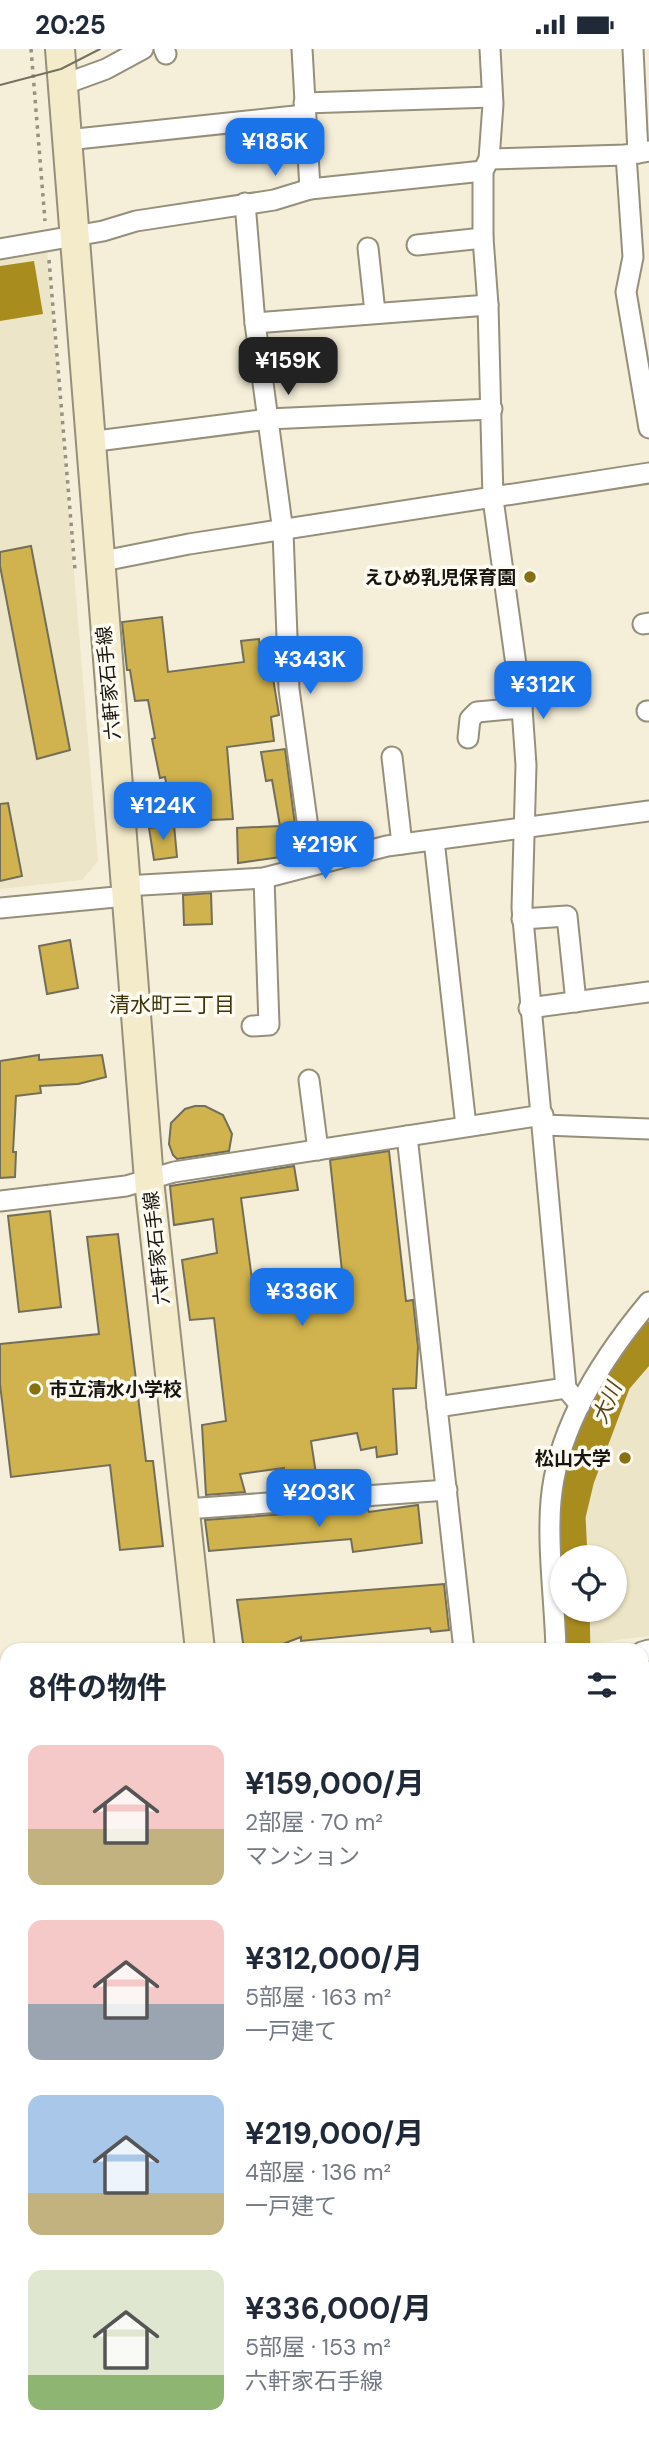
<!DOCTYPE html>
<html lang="ja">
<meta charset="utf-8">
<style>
:root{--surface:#fff;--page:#f6f6f7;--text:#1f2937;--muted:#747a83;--accent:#1a73e8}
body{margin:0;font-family:"DM Sans","Noto Sans JP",sans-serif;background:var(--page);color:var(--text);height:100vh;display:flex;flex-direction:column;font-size:26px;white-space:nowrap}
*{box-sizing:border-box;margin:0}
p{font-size:23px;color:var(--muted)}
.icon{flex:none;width:38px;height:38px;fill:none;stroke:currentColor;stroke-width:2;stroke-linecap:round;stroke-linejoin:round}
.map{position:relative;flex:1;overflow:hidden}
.side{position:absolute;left:0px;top:1594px;width:649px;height:800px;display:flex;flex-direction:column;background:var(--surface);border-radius:21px 21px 0 0;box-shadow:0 2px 5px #0004}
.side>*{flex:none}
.controls{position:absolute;left:550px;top:1496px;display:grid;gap:14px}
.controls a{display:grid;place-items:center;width:77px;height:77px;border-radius:50%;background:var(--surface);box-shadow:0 2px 5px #0004;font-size:35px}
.price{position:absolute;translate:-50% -60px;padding:0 16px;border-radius:14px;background:var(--accent);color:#fff;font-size:23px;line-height:46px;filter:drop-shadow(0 2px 4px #0008)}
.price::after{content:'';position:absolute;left:50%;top:42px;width:21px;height:16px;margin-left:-10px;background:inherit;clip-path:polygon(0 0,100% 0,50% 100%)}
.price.selected{background:#222;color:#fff}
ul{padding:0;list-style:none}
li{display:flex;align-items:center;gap:21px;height:175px;padding:0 28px}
li span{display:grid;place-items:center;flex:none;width:196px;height:140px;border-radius:14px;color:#555}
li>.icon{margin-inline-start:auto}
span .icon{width:84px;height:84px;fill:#fffc;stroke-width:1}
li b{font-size:30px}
h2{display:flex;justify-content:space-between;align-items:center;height:84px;padding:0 28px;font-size:30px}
.status{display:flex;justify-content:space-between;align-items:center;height:49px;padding:0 35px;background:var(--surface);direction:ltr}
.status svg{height:19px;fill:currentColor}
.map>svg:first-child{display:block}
.built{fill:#ede5c7}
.water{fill:#a98c1e}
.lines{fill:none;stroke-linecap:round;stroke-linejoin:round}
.river{stroke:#a98c1e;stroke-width:35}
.building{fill:#d0b34e;stroke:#736e5a;stroke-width:2}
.service-casing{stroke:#958f7b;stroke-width:13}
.minor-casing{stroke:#958f7b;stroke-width:23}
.secondary-casing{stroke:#958f7b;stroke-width:32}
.path{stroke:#969181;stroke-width:3.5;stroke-dasharray:3.5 5;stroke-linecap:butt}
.service{stroke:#fff;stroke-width:10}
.minor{stroke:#fff;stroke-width:19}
.secondary{stroke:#f4ebca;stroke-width:28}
.tram{stroke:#736f61;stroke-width:2}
.poi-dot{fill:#887011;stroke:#fefbf3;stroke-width:2.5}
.labels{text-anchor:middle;stroke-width:7;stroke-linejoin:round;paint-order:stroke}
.poi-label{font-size:19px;font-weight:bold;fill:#17150d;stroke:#fefbf3;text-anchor:end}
.street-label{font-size:19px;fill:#17150d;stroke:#fefbf3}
.neighbourhood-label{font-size:21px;fill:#3f3409;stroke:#fefbf3}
.water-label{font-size:21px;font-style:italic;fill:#53471d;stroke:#fefbf3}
</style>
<div class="status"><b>20:25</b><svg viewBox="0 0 49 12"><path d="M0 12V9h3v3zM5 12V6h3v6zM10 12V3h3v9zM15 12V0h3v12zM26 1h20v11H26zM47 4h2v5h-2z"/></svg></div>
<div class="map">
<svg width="649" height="2393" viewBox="0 0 649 2393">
<rect width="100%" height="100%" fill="#f5eed8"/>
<g class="built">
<path d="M47 201 98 812 82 831 0 840V209Z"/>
<path d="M649 1313V1587L586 1595 585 1561H614V1508H585L584 1467 618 1351Z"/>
<path d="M7 1763V1938L0 1939V1764Z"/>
</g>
<path class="water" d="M34 212 43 265 0 272V217Z"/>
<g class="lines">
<g class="river">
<path d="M570 1508 568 1467 577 1429 614 1331 649 1290"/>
<path d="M572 1561 573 1601"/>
<path d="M571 2387V2393"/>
</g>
</g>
<g class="building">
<path d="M31 497 70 701 37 710 0 517V503Z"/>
<path d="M162 568 168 623 244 613 241 592 259 590 264 630 273 629 279 666 271 668 274 692 227 698 233 770 211 771 208 754 170 758 165 728 160 729 152 690 155 689 148 651 135 652 130 621H127L122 573Z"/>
<path d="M285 700 298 798 281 808 238 814 237 779 280 777 272 731 266 732 261 703Z"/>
<path d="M8 754 22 827 0 832V755Z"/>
<path d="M174 776 177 808 154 811 149 779Z"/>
<path d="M211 844 212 875 184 876 183 846Z"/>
<path d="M70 891 78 939 47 945 39 897Z"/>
<path d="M39 1006V1011L102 1006 106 1028 78 1035 40 1037 41 1044 16 1047 13 1103H16L15 1128 0 1129V1012Z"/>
<path d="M195 1057H205L223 1066 232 1085 229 1102 177 1110 173 1106 169 1095 171 1074 185 1060Z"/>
<path d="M389 1102 406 1252 413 1251 418 1298 416 1339 393 1340 397 1405 377 1408 376 1398 361 1401 357 1384 311 1392 318 1438 286 1440 284 1419 240 1425 245 1443 206 1446 202 1376 226 1372 214 1269 190 1271 182 1211 217 1204 213 1170 174 1176 170 1137 294 1117 298 1141 241 1149 256 1260 295 1255 291 1228 342 1222 330 1111Z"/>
<path d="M50 1162 61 1258 19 1263 8 1167Z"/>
<path d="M118 1185 146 1412H153L163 1497 120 1501 110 1416 11 1428 0 1335V1295L99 1285 87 1188Z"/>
<path d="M418 1456 422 1494 353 1503 351 1490 209 1502 205 1471 367 1459 369 1463Z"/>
<path d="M444 1535 449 1581 431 1583 430 1579 301 1592V1588L267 1601H244L237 1551Z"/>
</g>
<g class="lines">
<defs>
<path id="service" d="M0 2122H7"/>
<g id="minor">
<path d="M164 0 166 5"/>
<path d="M302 0 310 140"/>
<path d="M490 0 493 55 489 110 483 122V189L488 256 493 450 522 659 526 716 522 859 566 1339 580 1356"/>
<path d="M633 0 638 104"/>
<path d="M62 36 106 20 143 0"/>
<path d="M304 54 492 48"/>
<path d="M67 91 304 66"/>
<path d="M626 106 633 208 626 243 649 379"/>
<path d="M489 110 626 106 649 102"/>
<path d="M245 154 255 274 283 483 289 640 313 815"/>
<path d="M417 196 483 189"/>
<path d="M368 199 375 263"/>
<path d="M0 200 103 182 136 172 274 151 310 140 483 122"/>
<path d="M255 274 488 256"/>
<path d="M89 393 268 370 492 360"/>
<path d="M98 513 189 495 649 424"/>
<path d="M643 575 649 574"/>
<path d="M647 662H649"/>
<path d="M468 689 470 670 477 663 522 659"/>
<path d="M392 708 402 795"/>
<path d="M434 791 466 1077"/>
<path d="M125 837 264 829 387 797 649 762"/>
<path d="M0 859 126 847"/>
<path d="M522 870 567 867 576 953"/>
<path d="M529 959 649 943"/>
<path d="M252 977 269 976 264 829"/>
<path d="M309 1031 318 1101"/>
<path d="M544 1076 649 1080"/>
<path d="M407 1087 464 1601"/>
<path d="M0 1152 126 1137 174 1123 543 1066"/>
<path d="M437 1358 566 1339"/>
<path d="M186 1460 447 1441"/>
<path d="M556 1601C555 1555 547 1497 551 1452 557 1378 603 1308 649 1253"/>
<path d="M642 1603 649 1601"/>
<path d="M0 1760 7 1759"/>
<path d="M0 2039 7 2038"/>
<path d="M99 2387 100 2393"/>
<path d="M556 2387 557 2393"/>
<path d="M425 2393 440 2387"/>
</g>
<g id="secondary">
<path d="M60 0 149 1131 200 1601"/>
<path d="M271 2387 272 2393"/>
</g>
</defs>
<use href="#service" class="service-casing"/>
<use href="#minor" class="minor-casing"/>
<use href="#secondary" class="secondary-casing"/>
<g class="path">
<path d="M31 0 45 172"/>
<path d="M49 211 75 521"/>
</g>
<use href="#service" class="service"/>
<use href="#minor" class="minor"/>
<use href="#secondary" class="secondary"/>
<path class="tram" d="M0 36 61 20 100 0"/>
</g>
<g class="poi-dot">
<circle cx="530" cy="528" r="7"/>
<circle cx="35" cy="1340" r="7"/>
<circle cx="625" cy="1409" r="7"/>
</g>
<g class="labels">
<g class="poi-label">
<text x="516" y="535">えひめ乳児保育園</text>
<text x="49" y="1347" text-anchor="start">市立清水小学校</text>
<text x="611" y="1416">松山大学</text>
</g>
<g class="street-label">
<text transform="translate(108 634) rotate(-95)" y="7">六軒家石手線</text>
<text transform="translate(156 1199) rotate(-96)" y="7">六軒家石手線</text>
</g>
<g class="neighbourhood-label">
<text x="172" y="963">清水町三丁目</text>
</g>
<g class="water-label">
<text transform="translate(607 1354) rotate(-67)" y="7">大川</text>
</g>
</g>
</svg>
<div class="controls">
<a><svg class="icon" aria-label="locate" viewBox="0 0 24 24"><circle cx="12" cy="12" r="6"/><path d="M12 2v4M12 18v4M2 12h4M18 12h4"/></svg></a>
</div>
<b class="price" style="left:275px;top:129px">¥185K</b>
<b class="price selected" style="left:288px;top:348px">¥159K</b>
<b class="price" style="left:310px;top:647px">¥343K</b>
<b class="price" style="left:543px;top:672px">¥312K</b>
<b class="price" style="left:163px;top:793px">¥124K</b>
<b class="price" style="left:325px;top:832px">¥219K</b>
<b class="price" style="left:302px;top:1279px">¥336K</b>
<b class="price" style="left:319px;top:1480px">¥203K</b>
<section class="side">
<h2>8件の物件<svg class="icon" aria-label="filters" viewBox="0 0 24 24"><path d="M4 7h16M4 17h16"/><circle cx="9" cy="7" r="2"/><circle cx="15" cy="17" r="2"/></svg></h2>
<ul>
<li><span style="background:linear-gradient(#f6c9c9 60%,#c2b280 0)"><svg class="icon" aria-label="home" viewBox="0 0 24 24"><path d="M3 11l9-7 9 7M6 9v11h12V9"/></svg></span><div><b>¥159,000/月</b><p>2部屋 · 70 m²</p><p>マンション</p></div></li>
<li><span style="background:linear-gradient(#f6c9c9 60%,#9aa5b1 0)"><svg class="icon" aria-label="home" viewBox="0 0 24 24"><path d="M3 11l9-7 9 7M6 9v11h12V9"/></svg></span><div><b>¥312,000/月</b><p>5部屋 · 163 m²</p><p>一戸建て</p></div></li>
<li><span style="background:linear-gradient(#a9c7e8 70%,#c2b280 0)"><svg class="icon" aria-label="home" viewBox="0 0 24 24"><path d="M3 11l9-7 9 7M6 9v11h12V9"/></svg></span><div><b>¥219,000/月</b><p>4部屋 · 136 m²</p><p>一戸建て</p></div></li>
<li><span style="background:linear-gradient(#dfe7d0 75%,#8fb573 0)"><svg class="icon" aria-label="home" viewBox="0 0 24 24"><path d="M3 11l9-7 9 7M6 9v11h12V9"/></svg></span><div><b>¥336,000/月</b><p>5部屋 · 153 m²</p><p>六軒家石手線</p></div></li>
</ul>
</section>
</div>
